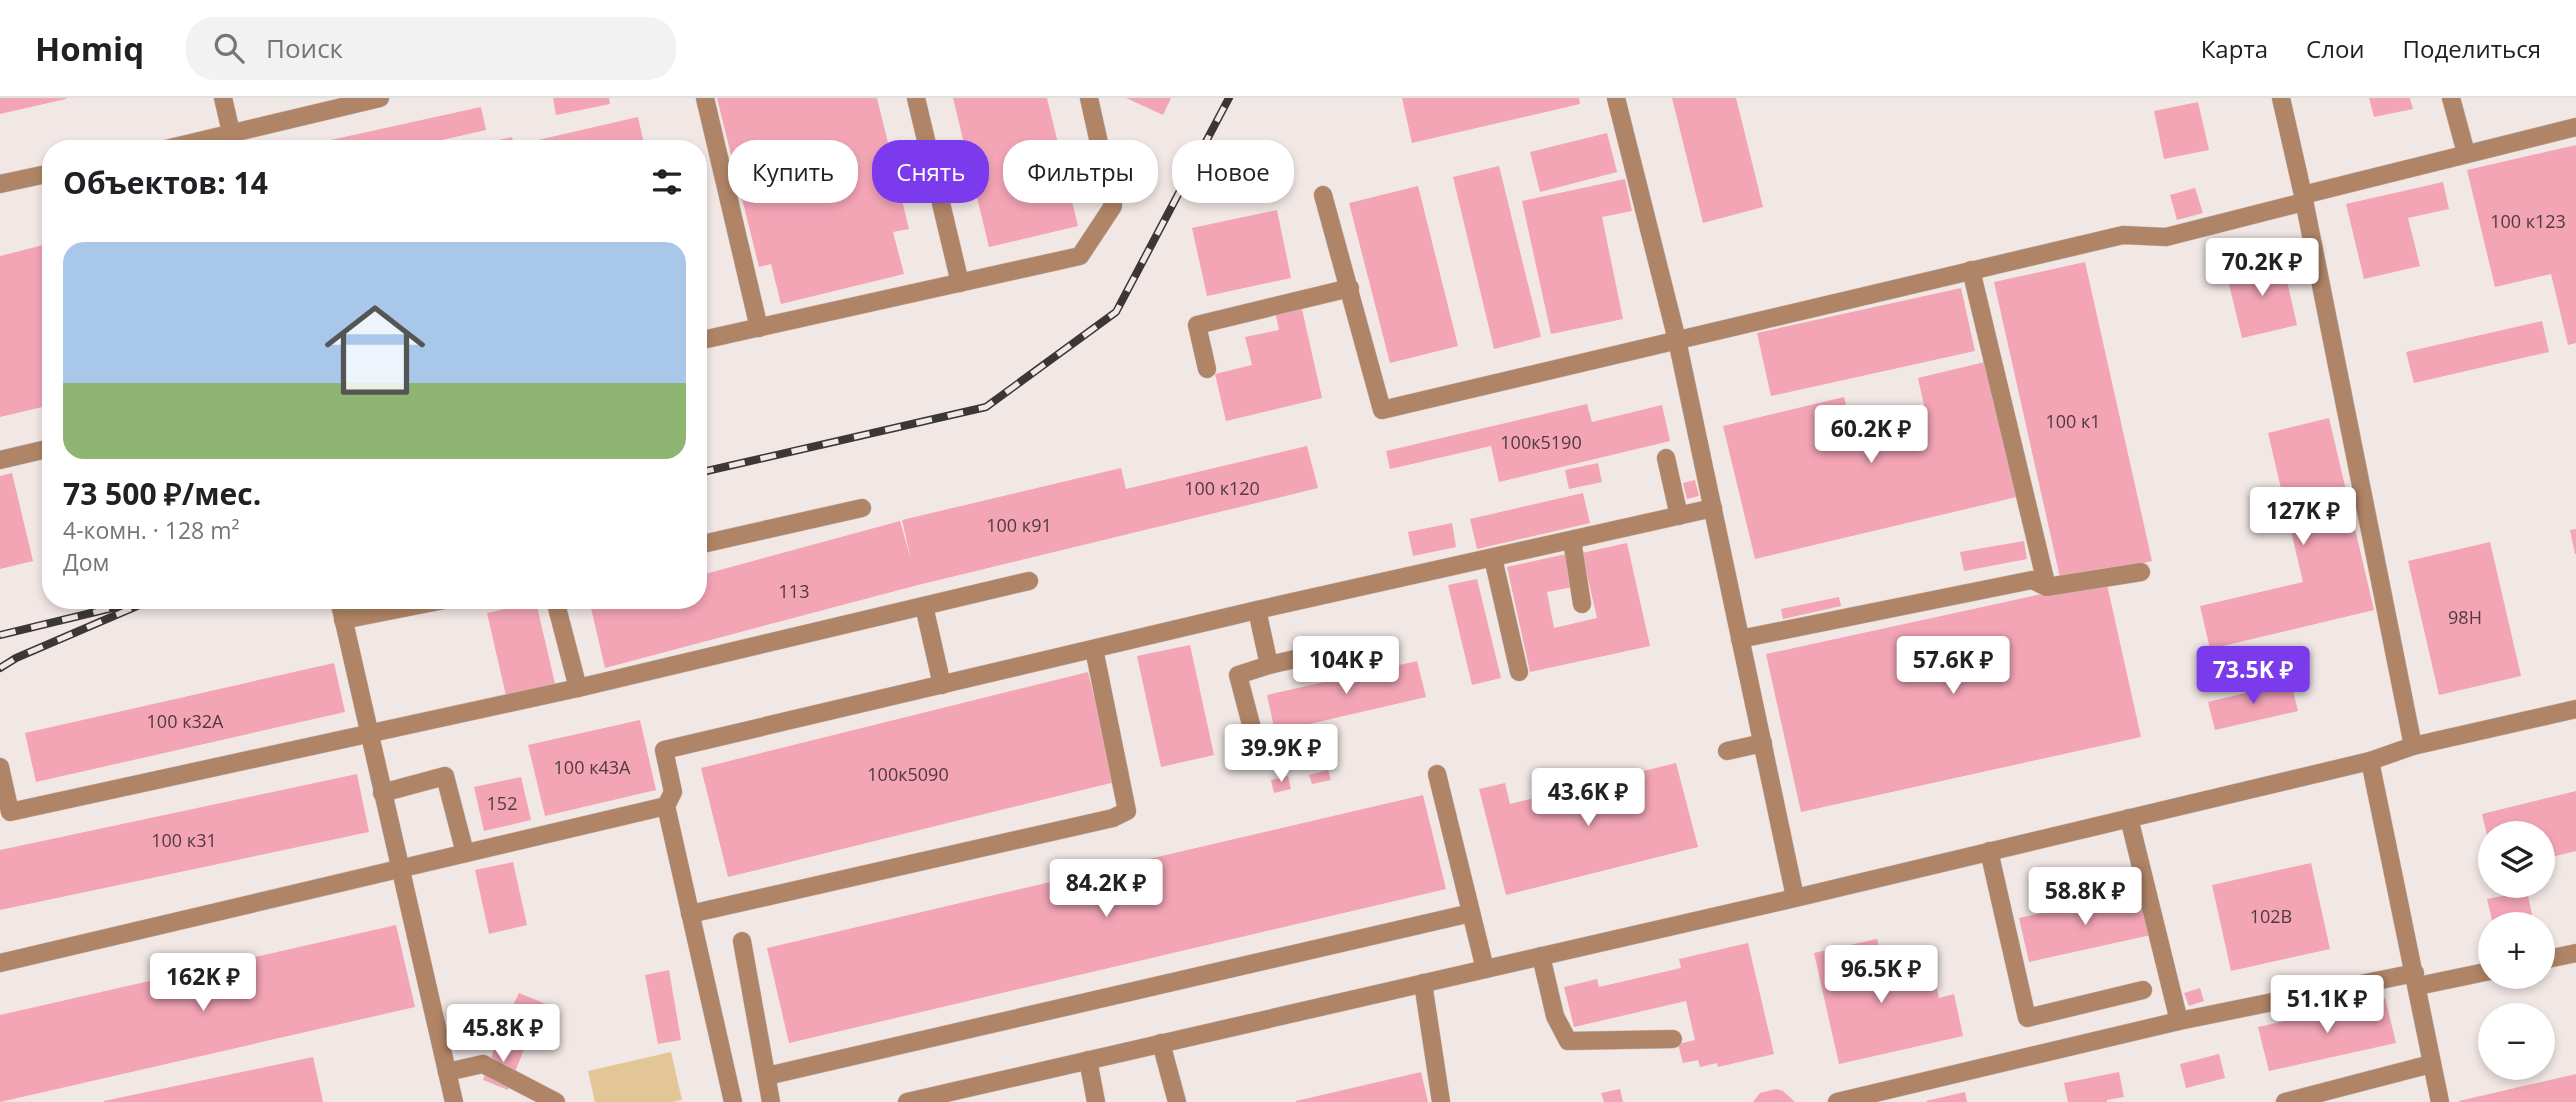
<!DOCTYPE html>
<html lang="ru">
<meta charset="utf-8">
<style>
:root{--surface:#fff;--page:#f2f2f2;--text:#202124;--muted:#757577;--line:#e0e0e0;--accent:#7c3aed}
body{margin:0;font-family:"Open Sans",sans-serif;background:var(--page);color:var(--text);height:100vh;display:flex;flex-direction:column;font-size:26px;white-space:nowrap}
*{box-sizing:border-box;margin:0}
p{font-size:23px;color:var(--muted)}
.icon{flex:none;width:38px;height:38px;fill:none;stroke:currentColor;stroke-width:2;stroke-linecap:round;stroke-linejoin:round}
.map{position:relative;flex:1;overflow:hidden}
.sheet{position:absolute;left:42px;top:42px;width:665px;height:469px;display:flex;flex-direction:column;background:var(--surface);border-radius:28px;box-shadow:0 4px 10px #0003}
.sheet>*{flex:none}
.guide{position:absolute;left:728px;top:42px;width:665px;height:63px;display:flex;gap:14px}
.buttons{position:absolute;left:2478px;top:723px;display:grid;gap:14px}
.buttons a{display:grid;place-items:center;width:77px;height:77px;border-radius:50%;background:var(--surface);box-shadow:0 4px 10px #0003;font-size:35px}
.price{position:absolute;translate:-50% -60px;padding:0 16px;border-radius:7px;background:#fff;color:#222;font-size:23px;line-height:46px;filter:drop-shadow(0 2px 4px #0008)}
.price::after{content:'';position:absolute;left:50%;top:42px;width:21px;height:16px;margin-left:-10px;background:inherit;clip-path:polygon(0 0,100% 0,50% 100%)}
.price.current{background:var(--accent);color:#fff}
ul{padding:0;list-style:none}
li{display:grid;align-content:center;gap:14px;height:371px;padding:0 21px}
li+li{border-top:2px solid var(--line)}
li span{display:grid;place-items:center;height:217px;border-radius:21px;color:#555}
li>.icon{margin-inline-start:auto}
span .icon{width:126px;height:126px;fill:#fffc;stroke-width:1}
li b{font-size:30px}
h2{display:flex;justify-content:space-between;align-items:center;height:84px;padding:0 21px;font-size:30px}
.chip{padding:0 24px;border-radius:28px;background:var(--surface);box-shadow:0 4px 10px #0003;font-size:24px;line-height:63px}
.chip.current{background:var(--accent);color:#fff}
header{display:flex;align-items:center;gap:42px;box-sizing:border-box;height:98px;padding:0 35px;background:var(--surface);border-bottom:2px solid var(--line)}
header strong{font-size:33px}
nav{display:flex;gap:38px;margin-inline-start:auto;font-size:24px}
.search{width:490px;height:63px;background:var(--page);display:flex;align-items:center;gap:18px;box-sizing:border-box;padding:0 24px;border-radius:28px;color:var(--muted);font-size:26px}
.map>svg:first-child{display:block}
.green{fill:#e3c695}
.building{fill:#f3a5b6}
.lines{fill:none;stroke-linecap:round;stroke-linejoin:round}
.minor-casing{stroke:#cac1c0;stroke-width:19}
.minor{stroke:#b08466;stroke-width:18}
.rail-casing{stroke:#3b3737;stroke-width:8}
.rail{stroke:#f1e7e5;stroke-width:5;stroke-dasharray:16;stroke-linecap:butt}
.labels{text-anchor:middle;stroke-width:7;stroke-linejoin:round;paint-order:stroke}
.number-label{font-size:18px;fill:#503a3e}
</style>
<header>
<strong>Homiq</strong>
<div class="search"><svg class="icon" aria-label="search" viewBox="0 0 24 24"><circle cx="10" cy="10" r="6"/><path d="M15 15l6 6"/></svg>Поиск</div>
<nav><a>Карта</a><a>Слои</a><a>Поделиться</a></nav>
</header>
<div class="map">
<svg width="2576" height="1004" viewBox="0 0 2576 1004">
<rect width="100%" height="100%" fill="#f1e7e5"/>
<path class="green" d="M671 954 682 1002 673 1004H595L588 973Z"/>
<g class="building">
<path d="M0 0H66V1L0 16Z"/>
<path d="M553 0H609L610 6 556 17Z"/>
<path d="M717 0H877L909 131 893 134 904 176 781 206 771 166 759 169Z"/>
<path d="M953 0H1047L1078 128 989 149Z"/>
<path d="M1126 0H1171L1163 17Z"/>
<path d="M1402 0H1579L1580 6 1412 45Z"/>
<path d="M1672 0H1736L1763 109 1703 125Z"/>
<path d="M2369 0H2410L2413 11 2374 19Z"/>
<path d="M2198 4 2209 52 2164 61 2154 13Z"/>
<path d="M481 9 486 32 402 51H327L326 43Z"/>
<path d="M638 19 645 51H540L538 42Z"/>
<path d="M1607 35 1617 74 1540 94 1530 54Z"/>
<path d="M512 39 515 51H464V50Z"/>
<path d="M2576 47V245L2568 247 2551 176 2495 189 2467 72Z"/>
<path d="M1499 68 1541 239 1494 251 1453 79Z"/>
<path d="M1625 81 1632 113 1602 119 1623 221 1551 236 1522 103Z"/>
<path d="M2443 84 2449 111 2408 120 2420 168 2364 181 2346 106Z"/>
<path d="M1418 88 1458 248 1390 265 1349 105Z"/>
<path d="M2195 90 2203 115 2177 122 2170 97Z"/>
<path d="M1277 112 1291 180 1207 198 1192 130Z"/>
<path d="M51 145V307L0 319V158Z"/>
<path d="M2282 161 2297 227 2242 240 2226 174Z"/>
<path d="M2085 164 2152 463 2061 484 1994 184Z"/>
<path d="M1961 190 1975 253 1771 298 1757 235Z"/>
<path d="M1301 207 1322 300 1226 323 1215 276 1252 267 1245 239 1279 232 1275 213Z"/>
<path d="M2542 223 2549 254 2414 285 2406 254Z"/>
<path d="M1989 263 2021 398 1755 461 1723 328 1844 299 1854 339 1927 321 1918 280Z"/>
<path d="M1587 306 1592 324 1662 307 1670 343 1499 384 1491 348 1390 371 1386 353Z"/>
<path d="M2329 320 2374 512 2210 551 2200 508 2303 484 2268 335Z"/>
<path d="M1307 348 1318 390 918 487 605 570 590 506 606 502H698V478L900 423 911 462 902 422 1121 370 1126 391Z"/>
<path d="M1598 365 1602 384 1569 391 1565 372Z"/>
<path d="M12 375 33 463 0 471V378Z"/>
<path d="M1695 382 1699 398 1687 401 1683 385Z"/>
<path d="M1583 395 1590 425 1477 451 1470 421Z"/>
<path d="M1452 425 1456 449 1413 458 1408 434Z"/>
<path d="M2576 431V456H2575L2570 432Z"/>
<path d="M2024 443 2027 461 1964 473 1960 454Z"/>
<path d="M2490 444 2521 578 2439 597 2408 463Z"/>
<path d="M1627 445 1650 548 1530 574 1507 469 1566 456 1573 489 1547 494 1554 530 1597 520 1582 455Z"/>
<path d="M1477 481 1501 580 1472 587 1448 487Z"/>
<path d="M2106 482 2141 639 1801 714 1766 556Z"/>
<path d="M1839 499 1841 508 1783 521 1781 511Z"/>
<path d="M536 504 556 590 507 602 487 515Z"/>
<path d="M1190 547 1214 657 1161 669 1137 558Z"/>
<path d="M1417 563 1426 599 1275 634 1267 597Z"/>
<path d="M334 565 345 614 36 684 25 635Z"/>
<path d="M1088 574 1115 684 728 779 701 670Z"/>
<path d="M2291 584 2298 613 2215 632 2208 604Z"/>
<path d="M640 622 656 692 545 718 528 647Z"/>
<path d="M1676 665 1698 749 1506 797 1479 691 1505 685 1510 706Z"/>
<path d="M1328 672 1331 682 1312 686 1309 677Z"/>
<path d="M357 676 369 734 0 812V752Z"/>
<path d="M1288 678 1291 691 1274 695 1271 682Z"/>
<path d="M521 679 531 722 484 733 474 689Z"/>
<path d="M2576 693V753L2543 761V735H2490L2489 746 2482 716Z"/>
<path d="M1423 697 1446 791 789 945 767 850Z"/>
<path d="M513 764 527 827 489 836 475 772Z"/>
<path d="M2311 765 2330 851 2231 873 2212 787Z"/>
<path d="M2527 793 2534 826H2493L2487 801Z"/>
<path d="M2141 794 2151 837 2029 864 2019 820Z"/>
<path d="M396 827 415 909 0 1004V917Z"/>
<path d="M1877 841 1885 876 1915 869 1919 886 1935 883 1939 900 1954 896 1963 938 1839 966 1814 855Z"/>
<path d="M1748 845 1774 956 1718 969 1717 965 1700 969 1698 962 1683 965 1678 946 1695 942 1686 903 1574 929 1564 889 1597 881 1599 889 1681 870 1679 861Z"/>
<path d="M669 872 681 942 658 946 645 877Z"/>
<path d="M2200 890 2204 903 2189 908 2184 895Z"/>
<path d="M519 895 546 906 538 926 510 914Z"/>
<path d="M2385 900 2396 945 2269 973 2258 929Z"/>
<path d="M498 941 524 951 508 992 483 982Z"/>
<path d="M2219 956 2225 980 2186 990 2180 966Z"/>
<path d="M313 959 323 1004H104V1003Z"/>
<path d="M1421 974 1428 1004H1296V1003Z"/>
<path d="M2119 974 2124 999 2107 1002V1004H2068L2064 985Z"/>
<path d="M2576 976V1004H2459V1003Z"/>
<path d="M1620 991 1623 1004H1604L1601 995Z"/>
<path d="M1776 991 1783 993 1795 1004H1753L1760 995Z"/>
<path d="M1965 994 1967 1004H1927L1926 1003Z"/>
</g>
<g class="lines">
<defs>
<g id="minor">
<path d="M223 0 235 51"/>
<path d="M705 0 759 230"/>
<path d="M916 0 960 185"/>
<path d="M1616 0 1677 242 1795 799"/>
<path d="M2451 0 2466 55"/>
<path d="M166 51 380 0"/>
<path d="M0 86 51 75"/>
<path d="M1323 97 1382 312 2123 137 2166 139 2304 104"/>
<path d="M2303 97 2576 29"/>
<path d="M1971 172 2047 489"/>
<path d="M698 243 1080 158 1113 108 1089 0"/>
<path d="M1207 271 1197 227 1350 190"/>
<path d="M1666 360 1679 418"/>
<path d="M0 362 51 350"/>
<path d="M1572 442 1582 506"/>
<path d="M698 447 862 410"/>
<path d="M1493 460 1519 574"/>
<path d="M339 502 454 1004"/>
<path d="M924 508 942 587"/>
<path d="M1257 512 1269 567"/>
<path d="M343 522 444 502"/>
<path d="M1740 541 2032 482 2047 489 2141 474"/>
<path d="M578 590 1029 483"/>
<path d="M2413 648 2576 611"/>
<path d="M1258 653 1238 577 1269 567 1335 552"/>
<path d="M1727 653 1763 645"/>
<path d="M2370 663 2440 1004"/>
<path d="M0 669 10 714 578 590 555 502"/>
<path d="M1437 676 1485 871"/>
<path d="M382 695 445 678 465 755"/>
<path d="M666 708 673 694 664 652 1257 512 1713 410"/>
<path d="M2129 720 2179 923"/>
<path d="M1989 753 2027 920 2143 892"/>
<path d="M690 816 1113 720 1127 713 1094 551"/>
<path d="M742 843 771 1004"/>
<path d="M1541 858 1555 918 1568 943 1673 941"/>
<path d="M2543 862 2576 855"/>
<path d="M0 865 666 708 733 1004"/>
<path d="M1423 885 1441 1004"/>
<path d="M2418 888 2490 873"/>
<path d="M1161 945 1177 1004"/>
<path d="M1088 962 1096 1004"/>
<path d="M447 974 483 966 556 1004"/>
<path d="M767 978 1471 815"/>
<path d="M907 1004 1808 797 2370 663 2413 648 2303 97 2281 0"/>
<path d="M1837 1004 2179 923 2415 875"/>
<path d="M2285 1004 2431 966"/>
</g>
</defs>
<use href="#minor" class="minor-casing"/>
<use href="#minor" class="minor"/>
<defs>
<g id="rail">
<path d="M698 375 986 309 1116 214 1229 0"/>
<path d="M0 537 116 509"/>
<path d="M0 570 16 560 151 502"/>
</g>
</defs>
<use href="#rail" class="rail-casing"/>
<use href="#rail" class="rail"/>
</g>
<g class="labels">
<g class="number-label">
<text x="2528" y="130">100 к123</text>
<text x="2073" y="330">100 к1</text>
<text x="1541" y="351">100к5190</text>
<text x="1222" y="397">100 к120</text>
<text x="1019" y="434">100 к91</text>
<text x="794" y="500">113</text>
<text x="2465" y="526">98Н</text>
<text x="185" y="630">100 к32А</text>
<text x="592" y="676">100 к43А</text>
<text x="908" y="683">100к5090</text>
<text x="502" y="712">152</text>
<text x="184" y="749">100 к31</text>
<text x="2271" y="825">102В</text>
</g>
</g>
</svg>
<div class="buttons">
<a><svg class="icon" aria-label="layers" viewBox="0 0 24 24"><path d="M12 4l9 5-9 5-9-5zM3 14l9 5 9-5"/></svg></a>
<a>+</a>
<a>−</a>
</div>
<b class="price" style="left:2262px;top:200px">70.2K ₽</b>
<b class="price" style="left:1871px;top:367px">60.2K ₽</b>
<b class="price" style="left:2303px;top:449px">127K ₽</b>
<b class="price" style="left:1346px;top:598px">104K ₽</b>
<b class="price" style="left:1953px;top:598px">57.6K ₽</b>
<b class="price current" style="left:2253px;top:608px">73.5K ₽</b>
<b class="price" style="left:1281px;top:686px">39.9K ₽</b>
<b class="price" style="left:1588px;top:730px">43.6K ₽</b>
<b class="price" style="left:1106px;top:821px">84.2K ₽</b>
<b class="price" style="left:2085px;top:829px">58.8K ₽</b>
<b class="price" style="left:1881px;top:907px">96.5K ₽</b>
<b class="price" style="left:203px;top:915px">162K ₽</b>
<b class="price" style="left:2327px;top:937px">51.1K ₽</b>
<b class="price" style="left:503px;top:966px">45.8K ₽</b>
<div class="guide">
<a class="chip">Купить</a>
<a class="chip current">Снять</a>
<a class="chip">Фильтры</a>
<a class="chip">Новое</a>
</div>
<section class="sheet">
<h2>Объектов: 14<svg class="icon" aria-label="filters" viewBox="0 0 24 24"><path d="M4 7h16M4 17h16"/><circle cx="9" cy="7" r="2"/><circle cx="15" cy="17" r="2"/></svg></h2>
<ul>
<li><span style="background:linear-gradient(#a9c7e8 65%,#8fb573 0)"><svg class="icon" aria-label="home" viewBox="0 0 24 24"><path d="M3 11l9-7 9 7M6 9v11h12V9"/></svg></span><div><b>73 500 ₽/мес.</b><p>4-комн. · 128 m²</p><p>Дом</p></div></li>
</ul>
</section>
</div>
